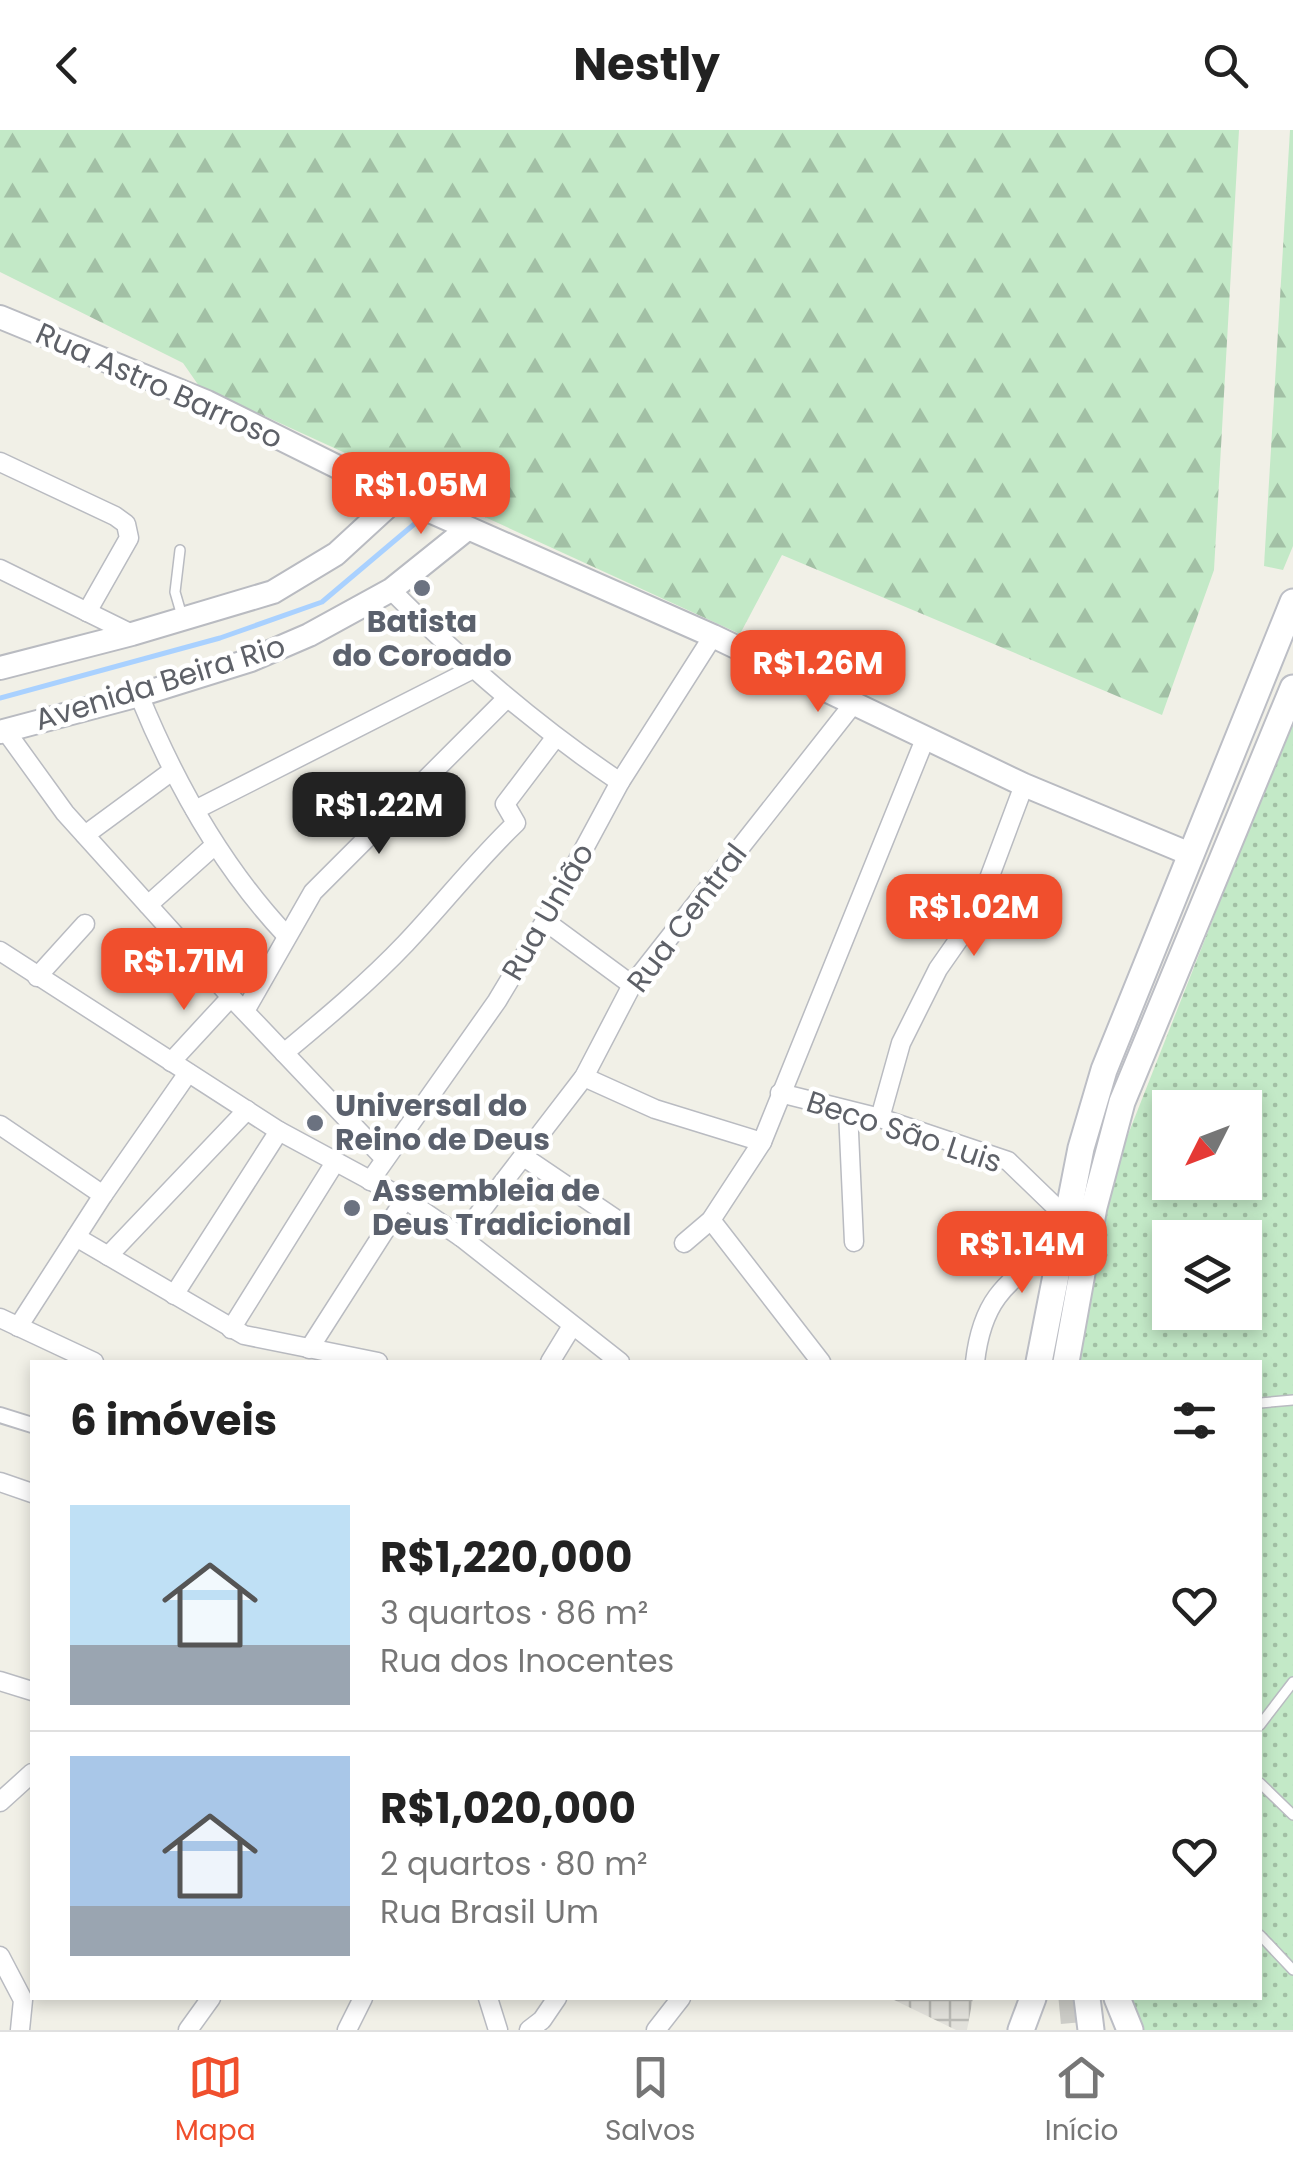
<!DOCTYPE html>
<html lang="pt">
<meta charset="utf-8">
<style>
:root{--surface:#fff;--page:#f2f2f2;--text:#222;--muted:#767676;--line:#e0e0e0;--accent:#f04f2d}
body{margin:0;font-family:Poppins,sans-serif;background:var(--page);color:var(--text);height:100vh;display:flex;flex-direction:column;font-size:38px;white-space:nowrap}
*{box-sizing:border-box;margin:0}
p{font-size:32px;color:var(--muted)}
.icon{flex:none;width:55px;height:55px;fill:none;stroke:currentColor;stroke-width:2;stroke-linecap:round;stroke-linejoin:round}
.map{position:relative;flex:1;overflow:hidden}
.drawer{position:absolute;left:30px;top:1230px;width:1232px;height:640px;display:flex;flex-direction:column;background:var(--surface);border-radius:0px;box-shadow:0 5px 15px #0003}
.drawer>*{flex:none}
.needle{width:65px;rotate:228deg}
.controls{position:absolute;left:1152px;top:960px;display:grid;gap:20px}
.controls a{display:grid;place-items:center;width:110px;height:110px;border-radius:0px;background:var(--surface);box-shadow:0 5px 15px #0003;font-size:50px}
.price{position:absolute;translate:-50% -85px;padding:0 22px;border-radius:20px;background:var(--accent);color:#fff;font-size:32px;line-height:65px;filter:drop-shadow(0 2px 5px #0008)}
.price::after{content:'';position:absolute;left:50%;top:60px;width:30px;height:22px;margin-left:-15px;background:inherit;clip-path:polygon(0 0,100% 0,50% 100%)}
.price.active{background:#222;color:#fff}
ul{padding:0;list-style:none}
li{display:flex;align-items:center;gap:30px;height:250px;padding:0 40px}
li+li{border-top:2px solid var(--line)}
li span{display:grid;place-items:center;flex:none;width:280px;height:200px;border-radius:0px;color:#555}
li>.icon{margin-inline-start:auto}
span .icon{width:120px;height:120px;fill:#fffc;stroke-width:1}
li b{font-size:42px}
h2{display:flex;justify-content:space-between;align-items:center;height:120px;padding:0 40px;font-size:42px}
header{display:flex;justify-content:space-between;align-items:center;height:130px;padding:0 40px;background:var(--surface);font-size:45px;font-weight:700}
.tabs{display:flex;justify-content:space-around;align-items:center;height:140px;border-top:2px solid var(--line);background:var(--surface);font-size:28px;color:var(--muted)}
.tabs a{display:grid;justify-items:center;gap:5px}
.tabs .active{color:var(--accent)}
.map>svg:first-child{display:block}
.industrial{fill:url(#industrial-grid)}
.green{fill:url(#green-dots);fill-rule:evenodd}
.forest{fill:url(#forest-firs)}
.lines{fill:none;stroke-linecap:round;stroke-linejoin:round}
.stream{stroke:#a9d1ff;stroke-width:5}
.secondary-tunnel{stroke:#ccccc7;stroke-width:25;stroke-dasharray:25 12;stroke-linecap:butt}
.service-casing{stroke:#b9bbc1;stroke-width:12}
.pedestrian-casing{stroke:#b9bbc1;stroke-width:18}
.minor-casing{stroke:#b9bbc1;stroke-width:21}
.tertiary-casing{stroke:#b9bbc1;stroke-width:26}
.secondary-casing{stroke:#bcbec5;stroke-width:29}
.service{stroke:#fff;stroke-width:9}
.pedestrian{stroke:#fff;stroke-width:14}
.minor{stroke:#fff;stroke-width:18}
.tertiary{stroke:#fff;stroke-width:22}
.secondary{stroke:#fff;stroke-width:25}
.worship-dot{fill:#6b7280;stroke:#fff;stroke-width:4}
.labels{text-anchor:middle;stroke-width:9;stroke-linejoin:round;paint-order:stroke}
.street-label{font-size:30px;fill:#5e6168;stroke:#fff}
.worship-label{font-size:30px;font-weight:bold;fill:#5b616d;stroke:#fff;text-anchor:start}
</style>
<header><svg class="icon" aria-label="back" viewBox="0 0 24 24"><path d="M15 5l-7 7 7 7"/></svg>Nestly<svg class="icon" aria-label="search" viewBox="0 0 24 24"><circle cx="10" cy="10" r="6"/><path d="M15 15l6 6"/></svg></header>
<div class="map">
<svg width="1293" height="1900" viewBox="0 0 1293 1900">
<defs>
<pattern id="industrial-grid" width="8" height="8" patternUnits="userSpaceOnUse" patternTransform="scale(2.5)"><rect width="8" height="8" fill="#e2e1db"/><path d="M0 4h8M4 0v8" fill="none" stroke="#babab5"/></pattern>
<pattern id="green-dots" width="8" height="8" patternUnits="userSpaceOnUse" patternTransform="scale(2.5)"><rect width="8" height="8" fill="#c3e9c7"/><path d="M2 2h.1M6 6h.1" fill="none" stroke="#a2c0a5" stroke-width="1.8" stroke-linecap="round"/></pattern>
<pattern id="forest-firs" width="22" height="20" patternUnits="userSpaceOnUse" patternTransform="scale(2.5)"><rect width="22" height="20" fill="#c3e9c7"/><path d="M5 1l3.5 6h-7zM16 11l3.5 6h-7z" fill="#a2c0a5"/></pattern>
</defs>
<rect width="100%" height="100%" fill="#f1f0e7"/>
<path class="industrial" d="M890 1868H973L967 1900H956Z"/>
<path class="green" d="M1293 586V1900H1139L1128 1868H1260V1232H1081V1222L1096 1125 1118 1030ZM1170 978H1245V1052H1170ZM1170 1108H1245V1182H1170Z"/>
<g class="forest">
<path d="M0 0H1239L1214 440 1162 585 782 425 740 504 199 256 183 233 0 142Z"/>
<path d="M1290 0H1293V416L1283 440 1264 436Z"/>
</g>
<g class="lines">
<path class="stream" d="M0 568 220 508 322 472 425 385"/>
<path class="secondary-tunnel" d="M1071 1868 1074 1900"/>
<defs>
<g id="service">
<path d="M180 420 175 462 182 486"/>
<path d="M1260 1273 1293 1270"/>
<path d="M1260 1595 1293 1552"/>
<path d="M1260 1653 1293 1685"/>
<path d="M1260 1805 1293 1840"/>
</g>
<path id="pedestrian" d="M0 1285 32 1295"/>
<g id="minor">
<path d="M0 332 115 386 126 394 129 408 87 482"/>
<path d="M0 439 132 504"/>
<path d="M391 460C464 533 535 595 620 652"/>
<path d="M139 565C175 653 221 736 286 805"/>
<path d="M5 600 65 683 231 867 385 1029"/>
<path d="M195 680 475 538"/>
<path d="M85 705 172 641"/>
<path d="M148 775 215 715"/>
<path d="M545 791 632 855"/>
<path d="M0 821 279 1001 405 1069 461 1107 620 1232"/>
<path d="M37 847 85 794"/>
<path d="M245 881 313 762 506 569"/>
<path d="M284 923C326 888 368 853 406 813 443 774 476 731 516 693L505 674 555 608"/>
<path d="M171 932 231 867"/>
<path d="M584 947 655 979 762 1012"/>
<path d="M780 963 880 988 1008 1031 1067 1088"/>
<path d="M848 981 854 1112"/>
<path d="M880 988 901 913 938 839 975 786 1024 655"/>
<path d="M0 995 103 1065"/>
<path d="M524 1027 620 1092"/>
<path d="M370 1051 497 871 545 791 620 652 713 506"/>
<path d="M711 1090 821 1232"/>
<path d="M76 1107 244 1205 378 1232"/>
<path d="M461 1107 584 947 632 855 854 573"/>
<path d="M684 1113 711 1090 762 1012 925 609"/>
<path d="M108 1126 247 980"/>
<path d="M174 1165 279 1001"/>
<path d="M0 1188 94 1232"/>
<path d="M18 1197 103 1065 188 943"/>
<path d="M231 1199 334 1034"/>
<path d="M309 1219 405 1069"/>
<path d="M550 1232 572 1196"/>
<path d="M975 1232C983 1162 1012 1150 1063 1110"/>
<path d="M0 1352 32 1363"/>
<path d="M0 1551 32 1561"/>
<path d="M0 1672 32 1643"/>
<path d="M0 1826 23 1870 20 1900"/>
<path d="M488 1868 498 1900"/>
<path d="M188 1900 211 1868"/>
<path d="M347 1900 363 1868"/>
<path d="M529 1900 542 1890 557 1868"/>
<path d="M656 1900 681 1868"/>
</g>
<g id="tertiary">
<path d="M0 187 207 272 398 367 713 506 1024 655 1190 724"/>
<path d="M0 538 132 504 273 462 336 424 398 367"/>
<path d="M0 602 139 565 251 530 309 505 391 460 467 399"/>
</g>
<g id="secondary">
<path d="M1039 1232 1081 1018 1104 940 1293 472"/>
<path d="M1066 1232 1094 1077 1122 972 1293 558"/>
<path d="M1087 1868 1091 1900"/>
<path d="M1117 1868 1130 1900"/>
<path d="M1021 1900 1033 1868"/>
</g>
</defs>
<use href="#service" class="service-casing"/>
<use href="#pedestrian" class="pedestrian-casing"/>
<use href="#minor" class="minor-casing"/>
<use href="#tertiary" class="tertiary-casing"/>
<use href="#secondary" class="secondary-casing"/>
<use href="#service" class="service"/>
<use href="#pedestrian" class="pedestrian"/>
<use href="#minor" class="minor"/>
<use href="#tertiary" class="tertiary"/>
<use href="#secondary" class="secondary"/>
</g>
<g class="worship-dot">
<circle cx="422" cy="458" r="10"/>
<circle cx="315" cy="993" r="10"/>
<circle cx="352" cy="1078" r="10"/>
</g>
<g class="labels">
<g class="street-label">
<text transform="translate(159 256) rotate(24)" y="10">Rua Astro Barroso</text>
<text transform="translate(160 553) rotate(-17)" y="10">Avenida Beira Rio</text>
<text transform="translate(548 782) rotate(-60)" y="10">Rua União</text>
<text transform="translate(687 788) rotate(-53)" y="10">Rua Central</text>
<text transform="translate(904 1002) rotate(18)" y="10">Beco São Luis</text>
</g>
<g class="worship-label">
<text x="422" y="502" text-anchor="middle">Batista<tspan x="422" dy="34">do Coroado</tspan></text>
<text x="335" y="986">Universal do<tspan x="335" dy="34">Reino de Deus</tspan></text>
<text x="372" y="1071">Assembleia de<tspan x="372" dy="34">Deus Tradicional</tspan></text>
</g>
</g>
</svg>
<div class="controls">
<a><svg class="needle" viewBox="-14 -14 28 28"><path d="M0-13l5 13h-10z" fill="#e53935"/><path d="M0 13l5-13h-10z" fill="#767676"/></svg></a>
<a><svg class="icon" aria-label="layers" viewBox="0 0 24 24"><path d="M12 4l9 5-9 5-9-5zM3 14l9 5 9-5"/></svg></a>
</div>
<b class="price" style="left:421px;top:407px">R$1.05M</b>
<b class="price" style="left:818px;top:585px">R$1.26M</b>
<b class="price active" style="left:379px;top:727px">R$1.22M</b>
<b class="price" style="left:974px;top:829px">R$1.02M</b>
<b class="price" style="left:184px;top:883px">R$1.71M</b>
<b class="price" style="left:1022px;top:1166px">R$1.14M</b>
<section class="drawer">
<h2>6 imóveis<svg class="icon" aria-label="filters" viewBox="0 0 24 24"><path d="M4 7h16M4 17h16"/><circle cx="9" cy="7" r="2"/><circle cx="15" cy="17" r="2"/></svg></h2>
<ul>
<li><span style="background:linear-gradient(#bfe0f5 70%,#9aa5b1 0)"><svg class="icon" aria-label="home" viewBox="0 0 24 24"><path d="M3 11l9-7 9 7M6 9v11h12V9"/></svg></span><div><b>R$1,220,000</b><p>3 quartos · 86 m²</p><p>Rua dos Inocentes</p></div><svg class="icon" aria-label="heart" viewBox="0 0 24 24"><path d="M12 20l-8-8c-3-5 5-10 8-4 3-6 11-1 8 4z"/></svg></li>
<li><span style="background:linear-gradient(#a9c7e8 75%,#9aa5b1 0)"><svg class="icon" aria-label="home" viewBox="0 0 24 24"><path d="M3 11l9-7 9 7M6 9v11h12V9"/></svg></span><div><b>R$1,020,000</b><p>2 quartos · 80 m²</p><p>Rua Brasil Um</p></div><svg class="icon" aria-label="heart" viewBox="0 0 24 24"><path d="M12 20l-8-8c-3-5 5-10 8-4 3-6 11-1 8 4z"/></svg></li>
</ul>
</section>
</div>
<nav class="tabs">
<a class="active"><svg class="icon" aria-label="map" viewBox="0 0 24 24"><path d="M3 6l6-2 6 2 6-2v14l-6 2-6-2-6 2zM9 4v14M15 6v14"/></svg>Mapa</a>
<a><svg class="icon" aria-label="saved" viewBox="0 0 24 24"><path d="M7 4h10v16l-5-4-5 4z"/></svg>Salvos</a>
<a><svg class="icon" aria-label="home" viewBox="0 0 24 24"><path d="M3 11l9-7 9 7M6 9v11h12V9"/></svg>Início</a>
</nav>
